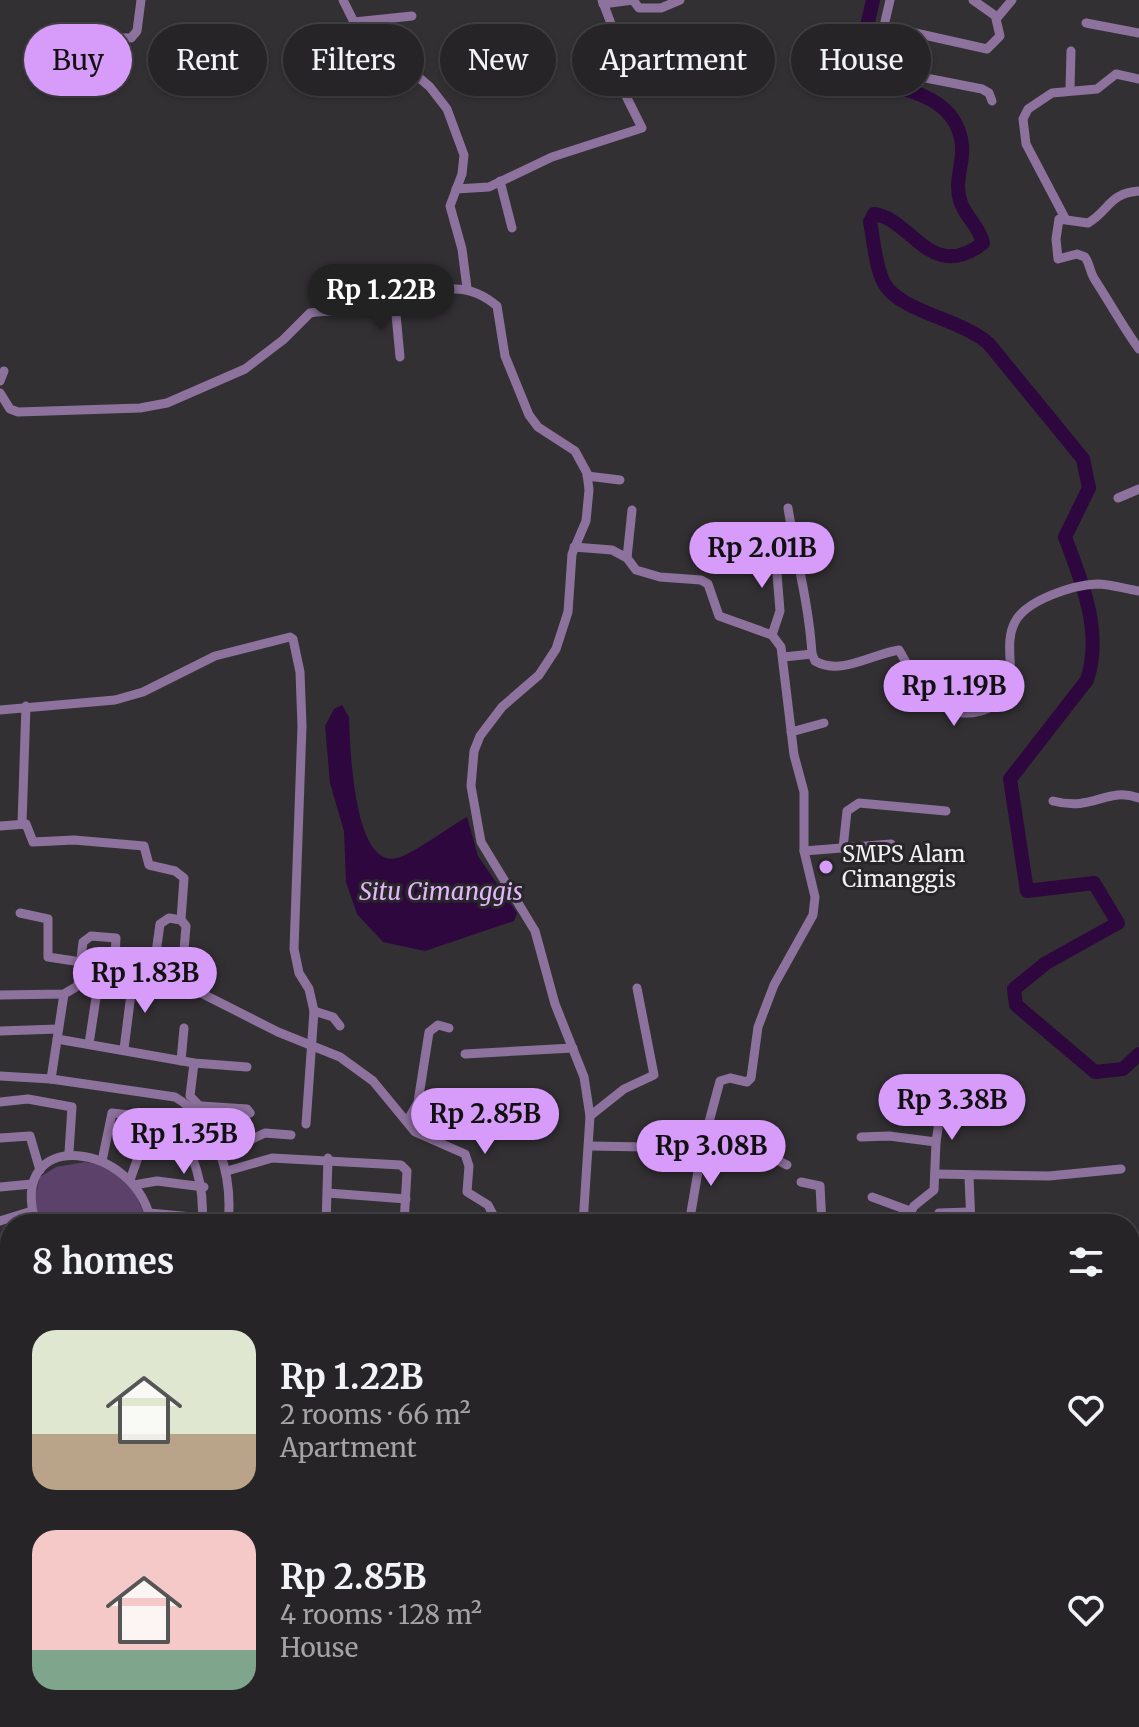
<!DOCTYPE html>
<meta charset="utf-8">
<style>
:root{--surface:#262427;--page:#323033;--text:#f1f3f6;--muted:#a4a4a7;--line:#424144;--accent:#d79bf9}
body{margin:0;font-family:Merriweather,serif;background:var(--page);color:var(--text);height:100vh;display:flex;flex-direction:column;font-size:30px;white-space:nowrap}
*{box-sizing:border-box;margin:0}
p{font-size:26px;color:var(--muted)}
.icon{flex:none;width:44px;height:44px;fill:none;stroke:currentColor;stroke-width:2;stroke-linecap:round;stroke-linejoin:round}
.map{position:relative;flex:1;overflow:hidden}
.sheet{position:absolute;left:0px;top:1214px;width:1140px;height:514px;display:flex;flex-direction:column;background:var(--surface);border-radius:32px 32px 0 0;box-shadow:0 2px 6px #0004,0 0 0 2px var(--line)}
.sheet>*{flex:none}
.hud{position:absolute;left:24px;top:24px;width:1092px;height:72px;display:flex;gap:16px}
.price{position:absolute;translate:-50% -68px;padding:0 18px;border-radius:28px;background:var(--accent);color:#111;font-size:26px;line-height:52px;filter:drop-shadow(0 2px 4px #0008)}
.price::after{content:'';position:absolute;left:50%;top:48px;width:24px;height:18px;margin-left:-12px;background:inherit;clip-path:polygon(0 0,100% 0,50% 100%)}
.price.active{background:#222;color:#fff}
ul{padding:0;list-style:none}
li{display:flex;align-items:center;gap:24px;height:200px;padding:0 32px}
li span{display:grid;place-items:center;flex:none;width:224px;height:160px;border-radius:24px;color:#555}
li>.icon{margin-inline-start:auto}
span .icon{width:96px;height:96px;fill:#fffc;stroke-width:1}
li b{font-size:34px}
h2{display:flex;justify-content:space-between;align-items:center;height:96px;padding:0 32px;font-size:34px}
.pill{padding:0 28px;border-radius:36px;background:var(--surface);box-shadow:0 2px 6px #0004,0 0 0 2px var(--line);font-size:28px;line-height:72px}
.pill.active{background:var(--accent);color:#111}
.map>svg:first-child{display:block}
.green{fill:#5c416b}
.water{fill:#2d073e}
.lines{fill:none;stroke-linecap:round;stroke-linejoin:round}
.river{stroke:#2d073e;stroke-width:14}
.minor{stroke:#8e729e;stroke-width:9}
.poi-dot{fill:#d79bf9;stroke:#29262a;stroke-width:3}
.labels{text-anchor:middle;stroke-width:6;stroke-linejoin:round;paint-order:stroke}
.poi-label{font-size:22px;fill:#f2f0f3;stroke:#29262a;text-anchor:start}
.water-label{font-size:24px;font-style:italic;fill:#e2b6fb;stroke:#29262a}
</style>
<div class="map">
<svg width="1139" height="1727" viewBox="0 0 1139 1727">
<rect width="100%" height="100%" fill="#333034"/>
<g class="green">
<path d="M85 1162C125 1168 136 1189 147 1224H41L33 1205 40 1177 56 1167Z"/>
<path d="M0 1576 10 1587V1718H83L85 1727H0Z"/>
<path d="M684 1718H826L828 1727H671Z"/>
</g>
<path class="water" d="M342 705 349 717C350 744 353 869 397 858 412 855 450 826 467 817L478 856 517 913 514 921 425 951 383 942 357 914 346 882 344 831 330 783 325 726 334 709Z"/>
<g class="lines">
<g class="river">
<path d="M873 0 867 26 847 63 849 76C893 88 956 90 962 145 964 163 954 181 960 200 964 216 979 225 983 243 931 284 911 218 874 214L870 222C874 241 875 266 884 283 898 311 964 320 989 344L1083 459 1089 488 1065 537C1082 582 1103 632 1087 680L1010 779 1027 891 1094 883 1118 923 1046 963 1014 989 1016 1005 1095 1072 1123 1069 1139 1054"/>
<path d="M1130 1305 1139 1299"/>
<path d="M1130 1331 1139 1347"/>
</g>
<g class="minor">
<path d="M343 0 354 22 430 87 447 109 464 155 462 174 450 206 462 249 467 288"/>
<path d="M890 0 884 26 867 56 870 67 982 89 989 93 992 101"/>
<path d="M973 0 997 17"/>
<path d="M603 4 633 0 639 8H661L680 0"/>
<path d="M354 22 412 16"/>
<path d="M1086 23 1139 33"/>
<path d="M884 26 987 49 1000 36 996 19 1012 0"/>
<path d="M60 41 93 37 131 38 137 31 141 0"/>
<path d="M621 50 664 54"/>
<path d="M1070 89 1071 51"/>
<path d="M500 181 512 228"/>
<path d="M456 189 489 187 552 157 642 128 620 84 621 50 602 0"/>
<path d="M1139 191C1109 193 1109 211 1088 223L1059 219 1056 239 1058 259 1077 254 1085 257C1090 264 1090 273 1095 280 1110 303 1123 327 1139 349"/>
<path d="M1065 218 1026 144 1023 119 1028 109 1052 93 1097 89 1116 74 1139 79"/>
<path d="M395 304 400 357"/>
<path d="M0 381 4 371"/>
<path d="M0 393 10 409 18 412 140 408 167 403 245 369 283 340 310 313C332 309 356 313 379 309 423 299 456 271 497 306L505 356 529 415 538 427 575 451 587 473 589 490 586 521 572 554 568 612 556 649 539 675 502 707 480 736 474 751 471 786 481 842 535 931 555 1004 584 1077 590 1116 583 1224"/>
<path d="M587 476 620 480"/>
<path d="M1118 498 1139 489"/>
<path d="M574 547 612 550 627 558 636 570 660 577 701 580 708 584 719 616 772 635 781 647 794 755 804 792V851L815 897 813 915 774 985 758 1027 751 1078 747 1082 730 1078 720 1081 702 1148 590 1146"/>
<path d="M627 558 632 510"/>
<path d="M772 635 780 611 775 549"/>
<path d="M812 654 815 661C841 676 872 654 899 650L921 689 942 696 957 712C967 714 978 713 987 709 1028 691 999 651 1015 622 1026 600 1073 585 1097 584 1111 584 1125 589 1139 591"/>
<path d="M784 657 812 654C809 605 796 557 788 508"/>
<path d="M0 710 115 700 143 692 215 656 290 637 293 639 300 672 302 726 294 949 299 973 309 989 314 1011 306 1124"/>
<path d="M791 732 824 723"/>
<path d="M1053 801C1095 812 1106 786 1139 798"/>
<path d="M22 823 26 706"/>
<path d="M0 826 26 824 33 842 74 840 144 846 149 865 175 871 184 878 181 920"/>
<path d="M843 848 847 811 859 803 946 811"/>
<path d="M804 851 891 844"/>
<path d="M20 913 48 919V957L81 962"/>
<path d="M152 981 160 924 169 918 181 920 186 926 181 986"/>
<path d="M78 983 83 942 91 936 116 938 114 977"/>
<path d="M0 995 64 994 88 980 114 977 193 989 278 1032 340 1057 373 1081 415 1132 465 1154 469 1166 467 1192 488 1205 498 1224"/>
<path d="M314 1011 333 1017 340 1026"/>
<path d="M0 1031 58 1029"/>
<path d="M57 1039 194 1063 247 1067"/>
<path d="M89 1044 99 978"/>
<path d="M124 1049 133 978"/>
<path d="M465 1054 573 1048"/>
<path d="M181 1061 184 1028"/>
<path d="M194 1063 190 1096 217 1124 222 1126 250 1113"/>
<path d="M0 1076 51 1079 175 1097C219 1123 233 1177 228 1224"/>
<path d="M51 1079 64 994"/>
<path d="M0 1102 28 1099 72 1107 69 1152"/>
<path d="M201 1106 247 1109 250 1113"/>
<path d="M590 1116 624 1089 654 1075 637 988"/>
<path d="M408 1120 418 1102 429 1032 438 1025 449 1028"/>
<path d="M861 1137 889 1136 936 1142"/>
<path d="M0 1138 30 1136 40 1170"/>
<path d="M220 1154 265 1133 291 1135"/>
<path d="M102 1161 112 1113 173 1120C194 1156 205 1182 202 1224"/>
<path d="M227 1171 272 1158 401 1165 407 1171 404 1224"/>
<path d="M935 1174 1049 1176 1121 1169"/>
<path d="M969 1177 971 1224"/>
<path d="M130 1180 141 1149 192 1154"/>
<path d="M801 1182 820 1186 822 1224"/>
<path d="M134 1185 157 1181 204 1187"/>
<path d="M0 1187 32 1184"/>
<path d="M328 1193 406 1199"/>
<path d="M872 1197 910 1211"/>
<path d="M149 1213 203 1218"/>
<path d="M0 1221 32 1211"/>
<path d="M36 1224C5 1124 139 1142 151 1224"/>
<path d="M326 1224 328 1158"/>
<path d="M689 1224 702 1148C735 1143 757 1149 787 1165"/>
<path d="M904 1224 914 1206 934 1190 936 1142 942 1101C960 1083 978 1096 997 1096"/>
<path d="M938 1224 939 1213 969 1212"/>
<path d="M0 1252 10 1250"/>
<path d="M0 1283 10 1326"/>
<path d="M2 1320 10 1351"/>
<path d="M0 1399 10 1400"/>
<path d="M1130 1610 1139 1608"/>
<path d="M618 1718 627 1727"/>
<path d="M858 1718 860 1727"/>
<path d="M89 1727 100 1718"/>
<path d="M466 1727 469 1718"/>
<path d="M657 1727 670 1718"/>
<path d="M1011 1727 1030 1722 1035 1727"/>
<path d="M1086 1727 1091 1718"/>
</g>
</g>
<circle class="poi-dot" cx="826" cy="867" r="8"/>
<g class="labels">
<g class="poi-label">
<text x="842" y="862">SMPS Alam<tspan x="842" dy="25">Cimanggis</tspan></text>
</g>
<g class="water-label">
<text x="441" y="900">Situ Cimanggis</text>
</g>
</g>
</svg>
<b class="price active" style="left:381px;top:332px">Rp 1.22B</b>
<b class="price" style="left:762px;top:590px">Rp 2.01B</b>
<b class="price" style="left:954px;top:728px">Rp 1.19B</b>
<b class="price" style="left:145px;top:1015px">Rp 1.83B</b>
<b class="price" style="left:952px;top:1142px">Rp 3.38B</b>
<b class="price" style="left:485px;top:1156px">Rp 2.85B</b>
<b class="price" style="left:184px;top:1176px">Rp 1.35B</b>
<b class="price" style="left:711px;top:1188px">Rp 3.08B</b>
<div class="hud">
<a class="pill active">Buy</a>
<a class="pill">Rent</a>
<a class="pill">Filters</a>
<a class="pill">New</a>
<a class="pill">Apartment</a>
<a class="pill">House</a>
</div>
<section class="sheet">
<h2>8 homes<svg class="icon" aria-label="filters" viewBox="0 0 24 24"><path d="M4 7h16M4 17h16"/><circle cx="9" cy="7" r="2"/><circle cx="15" cy="17" r="2"/></svg></h2>
<ul>
<li><span style="background:linear-gradient(#dfe7d0 65%,#b9a48a 0)"><svg class="icon" aria-label="home" viewBox="0 0 24 24"><path d="M3 11l9-7 9 7M6 9v11h12V9"/></svg></span><div><b>Rp 1.22B</b><p>2 rooms · 66 m²</p><p>Apartment</p></div><svg class="icon" aria-label="heart" viewBox="0 0 24 24"><path d="M12 20l-8-8c-3-5 5-10 8-4 3-6 11-1 8 4z"/></svg></li>
<li><span style="background:linear-gradient(#f6c9c9 75%,#7fa58c 0)"><svg class="icon" aria-label="home" viewBox="0 0 24 24"><path d="M3 11l9-7 9 7M6 9v11h12V9"/></svg></span><div><b>Rp 2.85B</b><p>4 rooms · 128 m²</p><p>House</p></div><svg class="icon" aria-label="heart" viewBox="0 0 24 24"><path d="M12 20l-8-8c-3-5 5-10 8-4 3-6 11-1 8 4z"/></svg></li>
</ul>
</section>
</div>
